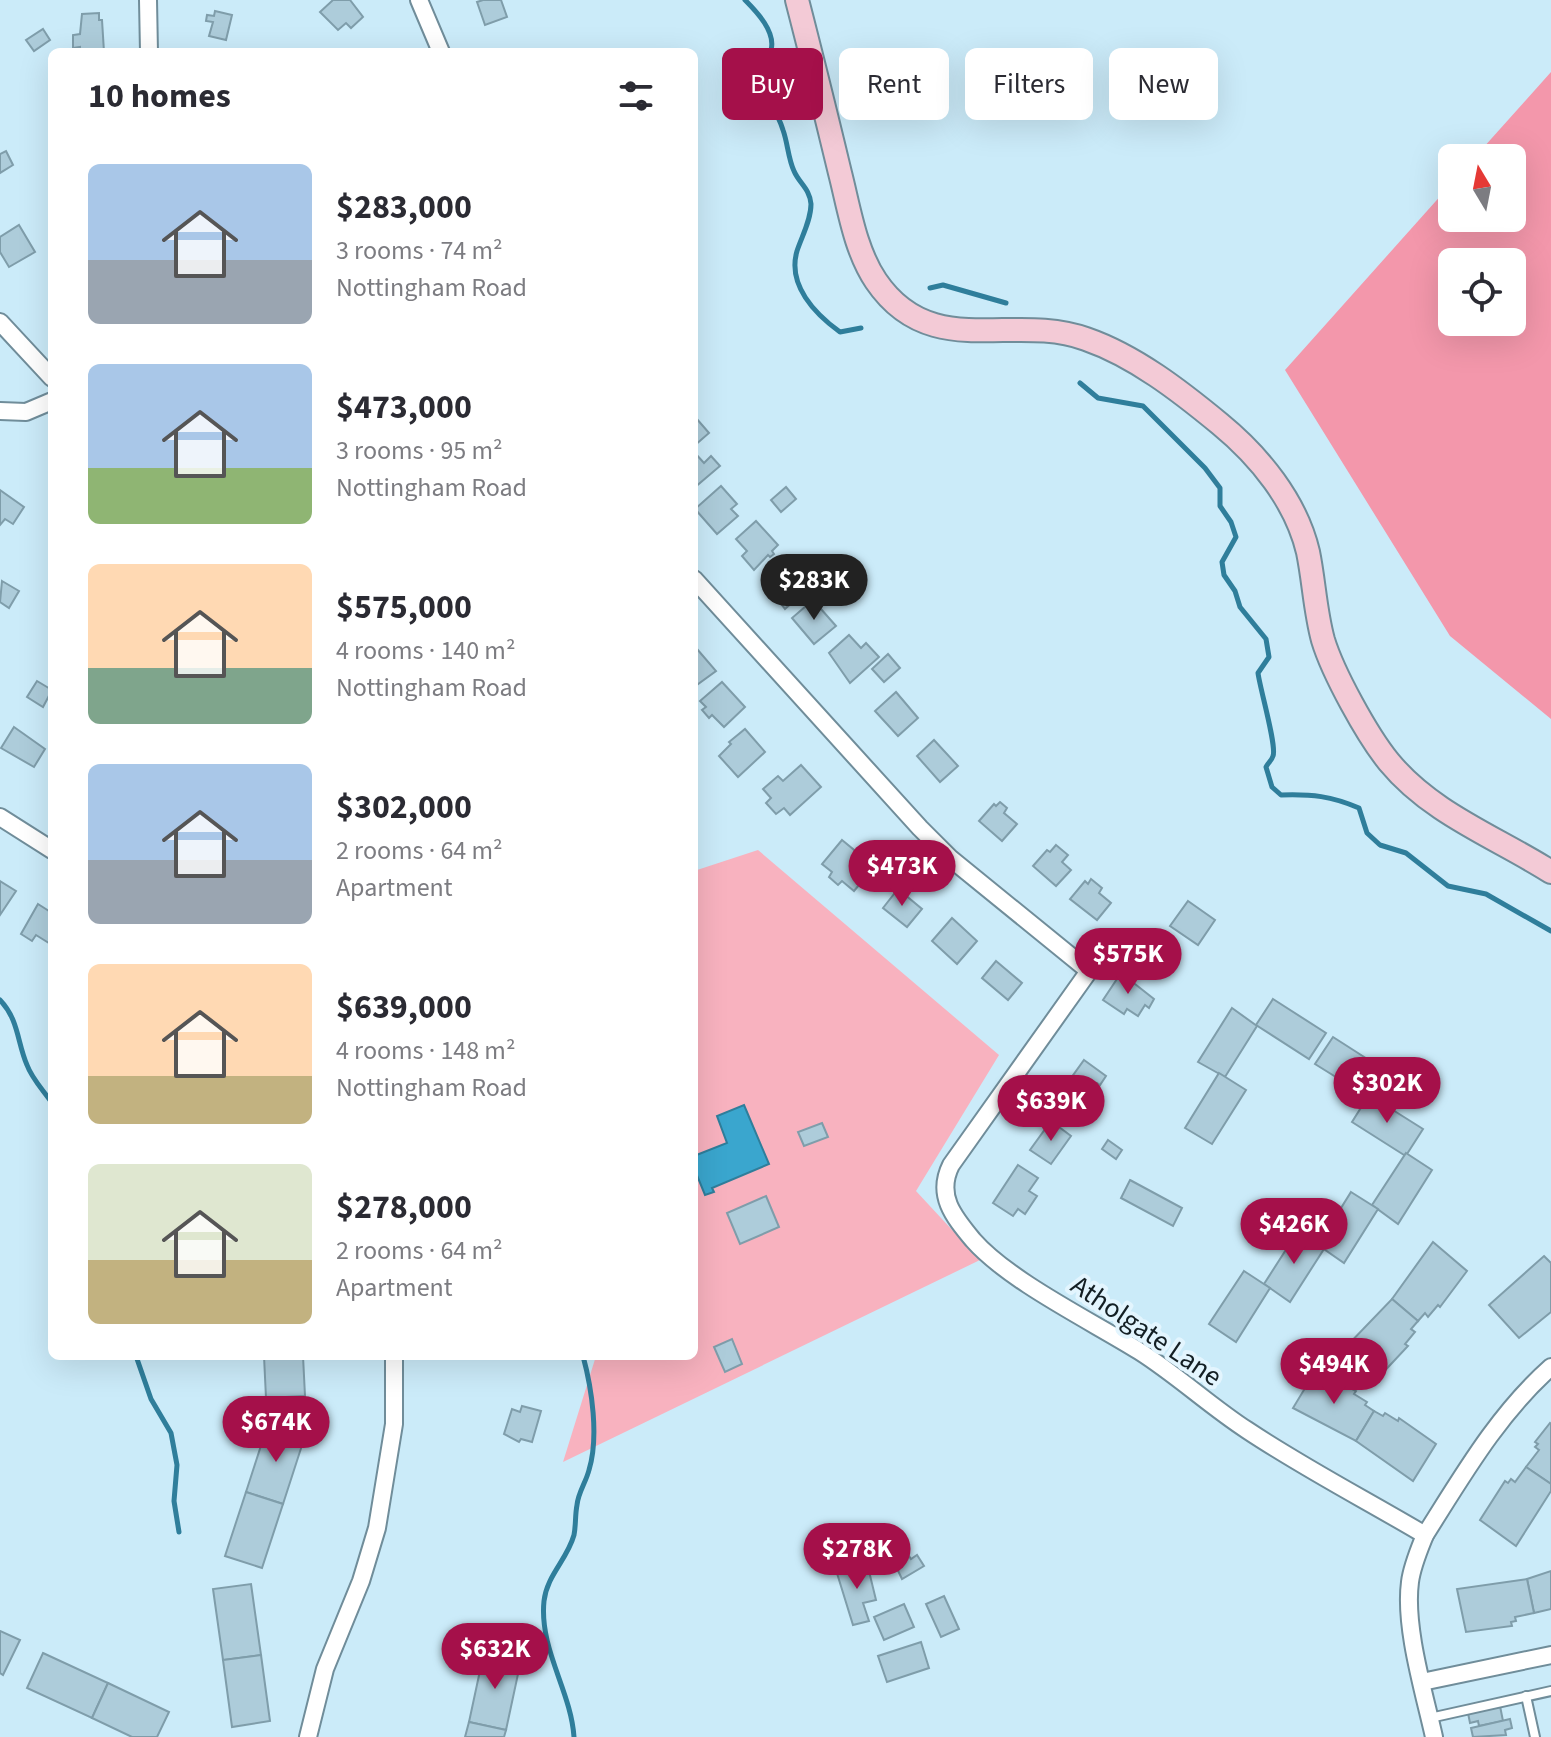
<!DOCTYPE html>
<meta charset="utf-8">
<style>
:root{--surface:#fff;--page:#f2f2f3;--text:#2b2b33;--muted:#7c7c81;--accent:#a5104a}
body{margin:0;font-family:"Source Sans 3",sans-serif;background:var(--page);color:var(--text);height:100vh;display:flex;flex-direction:column;font-size:30px;white-space:nowrap}
*{box-sizing:border-box;margin:0}
p{font-size:26px;color:var(--muted)}
.icon{flex:none;width:44px;height:44px;fill:none;stroke:currentColor;stroke-width:2;stroke-linecap:round;stroke-linejoin:round}
.map{position:relative;flex:1;overflow:hidden}
.drawer{position:absolute;left:48px;top:48px;width:650px;height:1312px;display:flex;flex-direction:column;background:var(--surface);border-radius:12px;box-shadow:0 8px 32px #0002}
.drawer>*{flex:none}
.hud{position:absolute;left:722px;top:48px;width:708px;height:72px;display:flex;gap:16px}
.needle{width:52px;rotate:350deg}
.tools{position:absolute;left:1438px;top:144px;display:grid;gap:16px}
.tools a{display:grid;place-items:center;width:88px;height:88px;border-radius:12px;background:var(--surface);box-shadow:0 8px 32px #0002;font-size:40px}
.price{position:absolute;translate:-50% -68px;padding:0 18px;border-radius:28px;background:var(--accent);color:#fff;font-size:26px;line-height:52px;filter:drop-shadow(0 2px 4px #0008)}
.price::after{content:'';position:absolute;left:50%;top:48px;width:24px;height:18px;margin-left:-12px;background:inherit;clip-path:polygon(0 0,100% 0,50% 100%)}
.price.selected{background:#222;color:#fff}
ul{padding:0;list-style:none}
li{display:flex;align-items:center;gap:24px;height:200px;padding:0 40px}
li span{display:grid;place-items:center;flex:none;width:224px;height:160px;border-radius:12px;color:#555}
li>.icon{margin-inline-start:auto}
span .icon{width:96px;height:96px;fill:#fffc;stroke-width:1}
li b{font-size:34px}
h2{display:flex;justify-content:space-between;align-items:center;height:96px;padding:0 40px;font-size:34px}
.pill{padding:0 28px;border-radius:12px;background:var(--surface);box-shadow:0 8px 32px #0002;font-size:28px;line-height:72px}
.pill.selected{background:var(--accent);color:#fff}
.map>svg:first-child{display:block}
.green{fill:#f8b2bf}
.forest{fill:#f397ab;fill-rule:evenodd}
.water{fill:#3aa6ce;stroke:#2f7e9b;stroke-width:2}
.lines{fill:none;stroke-linecap:round;stroke-linejoin:round}
.stream{stroke:#2f7e9b;stroke-width:5}
.building{fill:#adccda;stroke:#7f9daa;stroke-width:2}
.lane-casing{stroke:#708d9a;stroke-width:12}
.street-casing{stroke:#708d9a;stroke-width:20}
.secondary-casing{stroke:#708d9a;stroke-width:26}
.lane{stroke:#fff;stroke-width:8}
.street{stroke:#fff;stroke-width:16}
.secondary{stroke:#f3cad6;stroke-width:22}
.labels{text-anchor:middle;stroke-width:8;stroke-linejoin:round;paint-order:stroke}
.street-label{font-size:28px;fill:#141f24;stroke:#e3f5fe}
</style>
<div class="map">
<svg width="1551" height="1737" viewBox="0 0 1551 1737">
<rect width="100%" height="100%" fill="#cbebf9"/>
<path class="green" d="M758 850 999 1055 916 1191 980 1260 563 1462 596 1356H694V871Z"/>
<path class="forest" d="M1551 72V719L1450 636 1285 370 1452 183V218H1512V158H1474ZM1452 262H1512V322H1452Z"/>
<path class="water" d="M744 1105 769 1164 712 1188 714 1192 705 1195 694 1168V1156L727 1143 717 1116Z"/>
<g class="lines">
<g class="stream">
<path d="M745 0C757 12 776 32 771 50 769 60 762 70 759 80 766 96 778 113 783 130 788 144 788 158 794 171 799 183 810 189 811 204 811 220 802 236 797 251 787 285 815 314 840 332L861 328"/>
<path d="M930 288 943 285 1006 303"/>
<path d="M1080 383 1098 398 1143 406 1205 468 1220 488V506L1231 522 1236 537 1222 562 1224 575 1235 591 1240 607 1266 639 1269 657 1258 673C1260 689 1277 746 1273 756 1272 760 1268 763 1266 767L1272 787 1281 795C1312 794 1331 796 1359 808L1367 833 1380 845 1406 853 1448 886 1486 894 1551 931"/>
<path d="M0 1000C19 1020 17 1042 27 1065 32 1079 44 1091 52 1103"/>
<path d="M136 1356 151 1399 171 1433 177 1465 174 1501 179 1532"/>
<path d="M574 1737C571 1691 539 1649 544 1601 547 1575 567 1560 574 1535 576 1525 575 1515 577 1505 578 1493 586 1482 589 1470 599 1437 592 1389 583 1356"/>
</g>
</g>
<g class="building">
<path d="M333 0H350L363 17 351 28 346 23 338 30 320 12Z"/>
<path d="M483 0H501L507 17 485 25 477 2Z"/>
<path d="M215 11 232 15 226 40 209 36 213 22 206 21 207 15 214 16Z"/>
<path d="M99 13V20H102L104 52H80V47L73 48V35L80 34 82 14Z"/>
<path d="M43 29 50 40 34 51 26 40Z"/>
<path d="M6 151 13 165 0 173V154Z"/>
<path d="M19 225 35 252 9 267 0 252V237Z"/>
<path d="M696 418 709 433 694 446V420Z"/>
<path d="M694 452 704 463 711 456 720 466 694 488Z"/>
<path d="M721 486 737 504 731 509 738 516 717 534 695 509Z"/>
<path d="M786 487 796 499 781 512 771 500Z"/>
<path d="M0 490 24 507 13 524 5 519 0 525Z"/>
<path d="M756 521 778 545 772 551 774 554 770 557 768 555 754 570 742 556 747 551 736 539Z"/>
<path d="M784 561 796 574 802 569 814 583 785 609 763 580Z"/>
<path d="M2 581 19 591 9 608 0 602Z"/>
<path d="M813 600 836 626 814 644 792 618Z"/>
<path d="M849 635 861 648 866 643 879 657 850 683 829 653Z"/>
<path d="M697 649 716 671 694 687V652Z"/>
<path d="M888 654 900 668 884 682 872 669Z"/>
<path d="M37 681 52 690 43 707 27 697Z"/>
<path d="M722 682 745 707 724 727 712 715 709 718 702 710 706 707 700 701Z"/>
<path d="M896 692 918 718 898 736 875 711Z"/>
<path d="M14 727 45 749 34 767 1 748Z"/>
<path d="M745 729 765 752 738 777 719 756 731 744 729 742Z"/>
<path d="M934 740 958 766 940 782 917 756Z"/>
<path d="M801 765 821 787 790 815 784 808 776 814 766 803 771 798 763 789 778 776 783 781Z"/>
<path d="M1000 802 1007 808 1004 813 1017 824 1002 841 979 821 994 804 996 806Z"/>
<path d="M842 840 859 854 854 860 869 873 854 891 842 881 838 885 829 877 832 872 822 864Z"/>
<path d="M1056 845 1068 855 1062 862 1071 870 1056 886 1033 866 1047 850 1050 852Z"/>
<path d="M1091 879 1102 888 1099 893 1111 903 1097 920 1070 899 1085 881 1088 884Z"/>
<path d="M0 881 16 891 0 915Z"/>
<path d="M898 889 922 909 907 927 883 908Z"/>
<path d="M1188 901 1215 920 1198 945 1170 926Z"/>
<path d="M38 904 49 911 52 908V945L36 935 32 941 21 934Z"/>
<path d="M952 918 977 941 957 964 932 941Z"/>
<path d="M996 961 1022 983 1008 1000 982 978Z"/>
<path d="M1121 973 1154 999 1149 1008 1145 1005 1138 1016 1127 1009 1124 1014 1103 1000Z"/>
<path d="M1273 999 1326 1033 1309 1059 1256 1025Z"/>
<path d="M1232 1008 1257 1026 1225 1077 1198 1062Z"/>
<path d="M1333 1037 1386 1071 1368 1097 1315 1064Z"/>
<path d="M1084 1060 1106 1076 1100 1085 1097 1083 1092 1089 1081 1105 1061 1092Z"/>
<path d="M1219 1073 1246 1090 1212 1144 1185 1128Z"/>
<path d="M1369 1095 1423 1129 1407 1154 1404 1155 1352 1122Z"/>
<path d="M1051 1121 1071 1136 1051 1164 1030 1150Z"/>
<path d="M822 1123 828 1137 804 1146 798 1132Z"/>
<path d="M1108 1140 1122 1150 1116 1159 1102 1149Z"/>
<path d="M1406 1153 1432 1170 1398 1224 1372 1205Z"/>
<path d="M1018 1165 1038 1178 1029 1191 1037 1196 1025 1214 1018 1209 1013 1216 993 1203Z"/>
<path d="M1130 1180 1182 1208 1173 1226 1121 1198Z"/>
<path d="M1351 1192 1378 1209 1344 1263 1318 1245Z"/>
<path d="M766 1196 779 1227 740 1244 727 1213Z"/>
<path d="M1298 1231 1324 1249 1290 1302 1264 1284Z"/>
<path d="M1433 1242 1467 1271 1440 1307 1438 1305 1428 1317 1425 1313 1418 1321 1392 1299Z"/>
<path d="M1544 1256 1551 1263V1312L1519 1338 1489 1305Z"/>
<path d="M1244 1271 1270 1288 1236 1342 1209 1324Z"/>
<path d="M1392 1299 1418 1321 1411 1329 1415 1332 1405 1344 1408 1346 1377 1379 1343 1350Z"/>
<path d="M732 1339 742 1364 725 1372 714 1347Z"/>
<path d="M264 1356H303L305 1396 266 1398Z"/>
<path d="M1316 1370 1356 1391 1354 1394 1367 1402 1365 1405 1374 1411 1356 1441 1293 1408Z"/>
<path d="M522 1406 541 1411 532 1442 521 1439 519 1442 504 1434 512 1409 520 1412Z"/>
<path d="M1374 1411 1383 1416 1385 1413 1398 1421 1399 1418 1436 1444 1413 1481 1356 1441Z"/>
<path d="M1550 1423 1551 1424V1484L1526 1467 1539 1450 1535 1447 1538 1444 1535 1442Z"/>
<path d="M268 1424 305 1436 283 1504 246 1492Z"/>
<path d="M1526 1467 1551 1484V1491L1516 1546 1480 1520 1505 1481 1508 1483 1511 1479 1515 1482Z"/>
<path d="M246 1492 283 1504 262 1568 225 1556Z"/>
<path d="M903 1547 911 1559 917 1555 924 1566 902 1579 892 1558 895 1556 893 1553Z"/>
<path d="M867 1563 876 1600 863 1603 869 1621 853 1625 836 1570Z"/>
<path d="M1551 1571V1609L1534 1613 1527 1579Z"/>
<path d="M1527 1579 1534 1613 1515 1617 1516 1621 1511 1622 1512 1626 1466 1632 1457 1589Z"/>
<path d="M251 1584 261 1655 223 1660 213 1589Z"/>
<path d="M944 1596 959 1629 941 1637 926 1604Z"/>
<path d="M904 1604 914 1627 884 1640 874 1617Z"/>
<path d="M0 1631 20 1640 3 1675 0 1673Z"/>
<path d="M921 1642 929 1668 887 1682 878 1656Z"/>
<path d="M484 1652 521 1660 506 1730 469 1722Z"/>
<path d="M43 1653 108 1683 92 1718 27 1688Z"/>
<path d="M261 1655 270 1721 232 1727 223 1660Z"/>
<path d="M108 1683 169 1712 157 1737H132L92 1718Z"/>
<path d="M1500 1706 1503 1721 1479 1726 1478 1721 1470 1723 1468 1713Z"/>
<path d="M1510 1719 1512 1728 1505 1730 1506 1735 1473 1737 1471 1728Z"/>
<path d="M469 1722 506 1730 504 1737H465Z"/>
</g>
<g class="lines">
<defs>
<g id="lane">
<path d="M1526 1696 1535 1737"/>
<path d="M1430 1718 1551 1691"/>
</g>
<g id="street">
<path d="M148 0 149 52"/>
<path d="M419 0 441 52"/>
<path d="M0 322 52 378"/>
<path d="M0 411 26 412 52 401"/>
<path d="M694 579 920 828 950 858 1089 971 951 1165C936 1195 953 1216 973 1240 1009 1281 1091 1321 1139 1351 1177 1375 1210 1406 1247 1430 1304 1468 1366 1500 1425 1535"/>
<path d="M0 817 52 850"/>
<path d="M1422 1682 1551 1655"/>
<path d="M308 1737 325 1669 361 1581 377 1528 394 1424V1356"/>
<path d="M1434 1737C1424 1692 1404 1627 1410 1582 1412 1566 1419 1550 1425 1535 1463 1475 1498 1414 1551 1367"/>
</g>
<path id="secondary" d="M797 0C812 58 826 115 840 173 849 208 855 250 876 281 931 362 1013 312 1086 339 1135 356 1180 391 1220 424 1259 456 1296 501 1308 552 1314 581 1315 611 1323 640 1333 673 1367 735 1389 762 1432 814 1496 837 1551 872"/>
</defs>
<use href="#lane" class="lane-casing"/>
<use href="#street" class="street-casing"/>
<use href="#secondary" class="secondary-casing"/>
<use href="#lane" class="lane"/>
<use href="#street" class="street"/>
<use href="#secondary" class="secondary"/>
</g>
<g class="labels">
<g class="street-label">
<text transform="translate(1147 1330) rotate(34)" y="10">Atholgate Lane</text>
</g>
</g>
</svg>
<div class="tools">
<a><svg class="needle" viewBox="-14 -14 28 28"><path d="M0-13l5 13h-10z" fill="#e53935"/><path d="M0 13l5-13h-10z" fill="#7c7c81"/></svg></a>
<a><svg class="icon" aria-label="locate" viewBox="0 0 24 24"><circle cx="12" cy="12" r="6"/><path d="M12 2v4M12 18v4M2 12h4M18 12h4"/></svg></a>
</div>
<b class="price selected" style="left:814px;top:622px">$283K</b>
<b class="price" style="left:902px;top:908px">$473K</b>
<b class="price" style="left:1128px;top:996px">$575K</b>
<b class="price" style="left:1387px;top:1125px">$302K</b>
<b class="price" style="left:1051px;top:1143px">$639K</b>
<b class="price" style="left:1294px;top:1266px">$426K</b>
<b class="price" style="left:1334px;top:1406px">$494K</b>
<b class="price" style="left:276px;top:1464px">$674K</b>
<b class="price" style="left:857px;top:1591px">$278K</b>
<b class="price" style="left:495px;top:1691px">$632K</b>
<div class="hud">
<a class="pill selected">Buy</a>
<a class="pill">Rent</a>
<a class="pill">Filters</a>
<a class="pill">New</a>
</div>
<section class="drawer">
<h2>10 homes<svg class="icon" aria-label="filters" viewBox="0 0 24 24"><path d="M4 7h16M4 17h16"/><circle cx="9" cy="7" r="2"/><circle cx="15" cy="17" r="2"/></svg></h2>
<ul>
<li><span style="background:linear-gradient(#a9c7e8 60%,#9aa5b1 0)"><svg class="icon" aria-label="home" viewBox="0 0 24 24"><path d="M3 11l9-7 9 7M6 9v11h12V9"/></svg></span><div><b>$283,000</b><p>3 rooms · 74 m²</p><p>Nottingham Road</p></div></li>
<li><span style="background:linear-gradient(#a9c7e8 65%,#8fb573 0)"><svg class="icon" aria-label="home" viewBox="0 0 24 24"><path d="M3 11l9-7 9 7M6 9v11h12V9"/></svg></span><div><b>$473,000</b><p>3 rooms · 95 m²</p><p>Nottingham Road</p></div></li>
<li><span style="background:linear-gradient(#ffd9b3 65%,#7fa58c 0)"><svg class="icon" aria-label="home" viewBox="0 0 24 24"><path d="M3 11l9-7 9 7M6 9v11h12V9"/></svg></span><div><b>$575,000</b><p>4 rooms · 140 m²</p><p>Nottingham Road</p></div></li>
<li><span style="background:linear-gradient(#a9c7e8 60%,#9aa5b1 0)"><svg class="icon" aria-label="home" viewBox="0 0 24 24"><path d="M3 11l9-7 9 7M6 9v11h12V9"/></svg></span><div><b>$302,000</b><p>2 rooms · 64 m²</p><p>Apartment</p></div></li>
<li><span style="background:linear-gradient(#ffd9b3 70%,#c2b280 0)"><svg class="icon" aria-label="home" viewBox="0 0 24 24"><path d="M3 11l9-7 9 7M6 9v11h12V9"/></svg></span><div><b>$639,000</b><p>4 rooms · 148 m²</p><p>Nottingham Road</p></div></li>
<li><span style="background:linear-gradient(#dfe7d0 60%,#c2b280 0)"><svg class="icon" aria-label="home" viewBox="0 0 24 24"><path d="M3 11l9-7 9 7M6 9v11h12V9"/></svg></span><div><b>$278,000</b><p>2 rooms · 64 m²</p><p>Apartment</p></div></li>
</ul>
</section>
</div>
